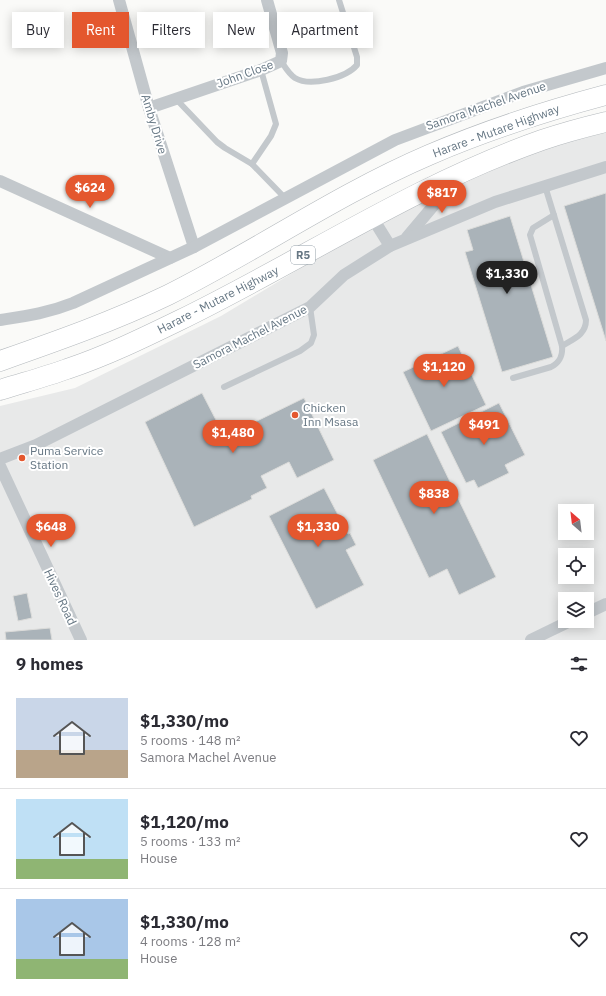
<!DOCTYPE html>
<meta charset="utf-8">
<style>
:root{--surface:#fff;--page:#f2f2f3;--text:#2b2b33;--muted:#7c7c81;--line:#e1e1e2;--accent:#e4572e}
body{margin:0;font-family:"IBM Plex Sans",sans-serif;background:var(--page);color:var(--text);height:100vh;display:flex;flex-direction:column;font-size:15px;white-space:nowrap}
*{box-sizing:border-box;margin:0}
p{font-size:13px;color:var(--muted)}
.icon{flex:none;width:22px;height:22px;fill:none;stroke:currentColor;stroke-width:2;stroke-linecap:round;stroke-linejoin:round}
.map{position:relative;height:640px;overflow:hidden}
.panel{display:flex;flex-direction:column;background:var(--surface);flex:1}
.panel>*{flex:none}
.top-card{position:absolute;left:12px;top:12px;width:400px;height:36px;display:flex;gap:8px}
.needle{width:26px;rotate:332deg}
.controls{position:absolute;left:558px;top:504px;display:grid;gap:8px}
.controls a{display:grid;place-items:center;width:36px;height:36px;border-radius:0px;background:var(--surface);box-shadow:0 2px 10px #0003;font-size:20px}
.price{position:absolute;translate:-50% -34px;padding:0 9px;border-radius:14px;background:var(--accent);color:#fff;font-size:13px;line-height:26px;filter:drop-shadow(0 1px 2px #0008)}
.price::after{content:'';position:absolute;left:50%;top:24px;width:12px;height:9px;margin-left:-6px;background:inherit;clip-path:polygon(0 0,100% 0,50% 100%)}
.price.active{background:#222;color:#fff}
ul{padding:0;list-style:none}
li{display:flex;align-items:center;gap:12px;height:100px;padding:0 16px}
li+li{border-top:1px solid var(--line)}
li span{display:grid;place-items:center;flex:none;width:112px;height:80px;border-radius:0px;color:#555}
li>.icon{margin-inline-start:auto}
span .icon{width:48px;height:48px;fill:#fffc;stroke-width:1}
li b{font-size:17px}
h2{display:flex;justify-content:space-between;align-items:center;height:48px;padding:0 16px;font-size:17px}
.tag{padding:0 14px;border-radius:0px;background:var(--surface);box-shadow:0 2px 10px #0003;font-size:14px;line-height:36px}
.tag.active{background:var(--accent);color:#fff}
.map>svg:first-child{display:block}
.built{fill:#e8e9e9;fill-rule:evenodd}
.building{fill:#aab3b9;stroke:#dcdcda}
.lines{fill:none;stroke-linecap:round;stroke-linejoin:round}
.trunk-casing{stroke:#b4b9bd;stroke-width:21}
.service{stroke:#c3c8cc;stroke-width:6}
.minor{stroke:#c3c8cc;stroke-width:12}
.trunk{stroke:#fff;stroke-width:20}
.poi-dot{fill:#e4572e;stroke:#fff;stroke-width:1.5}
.labels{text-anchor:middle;stroke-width:4;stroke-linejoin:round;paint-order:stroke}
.shield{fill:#fff;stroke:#939fa8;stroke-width:1}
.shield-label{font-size:11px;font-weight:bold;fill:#657683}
.street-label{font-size:12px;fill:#657683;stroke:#fff}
.poi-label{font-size:12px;fill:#657683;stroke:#fff;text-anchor:start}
</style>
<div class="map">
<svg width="606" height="640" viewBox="0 0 606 640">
<rect width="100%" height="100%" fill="#fafaf8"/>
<path class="built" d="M606 133V640H0V406L75 388 221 316 379 221 548 146ZM565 511H587V533H565ZM565 555H587V577H565ZM565 599H587V621H565Z"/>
<g class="building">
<path d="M606 193V341L564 206Z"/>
<path d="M510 216 553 357 502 372 465 252 473 250 467 230Z"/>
<path d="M458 346 486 405 431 431 403 372Z"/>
<path d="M202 393 217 422 215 423 222 438 304 398 334 460 297 478 289 462 261 476 267 488 251 496 252 499 194 527 145 422Z"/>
<path d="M499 403 525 455 505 465 509 473 478 488 474 480 466 483 441 432Z"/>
<path d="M427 434 496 577 459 595 447 569 429 578 373 460Z"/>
<path d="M324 488 348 534 350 533 356 545 346 550 364 585 316 609 269 516Z"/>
<path d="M27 593 32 618 18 621 13 596Z"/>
<path d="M50 628 52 640H6L5 632Z"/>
</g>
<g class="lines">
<defs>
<g id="trunk">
<path d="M0 361C57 341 114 321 168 295 256 251 338 194 429 155 487 130 546 111 606 95"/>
<path d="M0 390C22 383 45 377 67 369 106 356 143 338 180 320 301 261 414 185 542 140 563 133 585 127 606 122"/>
</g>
</defs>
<use href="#trunk" class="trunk-casing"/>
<g class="service">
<path d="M281 61C285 67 289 74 295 78 310 87 346 78 357 65V57L339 0"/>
<path d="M176 99 217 142 225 148 252 164 285 198"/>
<path d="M252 164 271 136 276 124 261 70"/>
<path d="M545 186 586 320C586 335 573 339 562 346"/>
<path d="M513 378 551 367C560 362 563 356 562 346L530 235 533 228 554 215"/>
<path d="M224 387 300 351 311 343 314 335 310 307"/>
</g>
<g class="minor">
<path d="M119 0 149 108 194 247"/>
<path d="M149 108 261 70 281 61 282 53 267 0"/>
<path d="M0 181 170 258"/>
<path d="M372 217 390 246"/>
<path d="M407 237 456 179"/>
<path d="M0 320C26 316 48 313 73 303L194 247 395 140 523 92 606 68"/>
<path d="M0 459 36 445 310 307 344 275 390 246 495 202 606 167"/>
<path d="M0 466 81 640"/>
<path d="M587 613 606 604"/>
<path d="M531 640 570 621"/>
</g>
<use href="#trunk" class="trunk"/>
</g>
<g class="poi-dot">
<circle cx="295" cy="415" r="4"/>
<circle cx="22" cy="458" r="4"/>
</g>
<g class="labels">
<rect class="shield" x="291" y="246" width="24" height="18" rx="3"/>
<g class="shield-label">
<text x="303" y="259">R5</text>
</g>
<g class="street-label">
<text transform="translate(245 74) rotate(-20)" y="4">John Close</text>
<text transform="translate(486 106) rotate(-19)" y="4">Samora Machel Avenue</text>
<text transform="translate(154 124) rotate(73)" y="4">Amby Drive</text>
<text transform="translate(496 131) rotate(-20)" y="4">Harare - Mutare Highway</text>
<text transform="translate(218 300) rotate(-27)" y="4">Harare - Mutare Highway</text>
<text transform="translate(250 337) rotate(-27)" y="4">Samora Machel Avenue</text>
<text transform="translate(60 597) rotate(65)" y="4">Hives Road</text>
</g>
<g class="poi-label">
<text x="303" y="412">Chicken<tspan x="303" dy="14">Inn Msasa</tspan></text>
<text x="30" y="455">Puma Service<tspan x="30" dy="14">Station</tspan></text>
</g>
</g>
</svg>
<div class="controls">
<a><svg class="needle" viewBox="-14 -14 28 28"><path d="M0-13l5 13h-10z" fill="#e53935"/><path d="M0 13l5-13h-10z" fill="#7c7c81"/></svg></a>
<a><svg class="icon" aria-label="locate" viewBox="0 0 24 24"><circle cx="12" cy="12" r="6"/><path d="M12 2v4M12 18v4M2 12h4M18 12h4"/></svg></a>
<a><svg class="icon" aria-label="layers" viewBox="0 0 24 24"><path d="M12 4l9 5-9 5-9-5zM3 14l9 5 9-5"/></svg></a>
</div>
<b class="price" style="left:90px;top:209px">$624</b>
<b class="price" style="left:442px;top:214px">$817</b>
<b class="price active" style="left:507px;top:295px">$1,330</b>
<b class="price" style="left:444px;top:388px">$1,120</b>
<b class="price" style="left:484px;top:446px">$491</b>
<b class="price" style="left:233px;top:454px">$1,480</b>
<b class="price" style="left:434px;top:515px">$838</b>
<b class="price" style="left:51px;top:548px">$648</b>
<b class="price" style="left:318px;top:548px">$1,330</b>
<div class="top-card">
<a class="tag">Buy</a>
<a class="tag active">Rent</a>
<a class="tag">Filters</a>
<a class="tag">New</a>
<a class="tag">Apartment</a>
</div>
</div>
<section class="panel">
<h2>9 homes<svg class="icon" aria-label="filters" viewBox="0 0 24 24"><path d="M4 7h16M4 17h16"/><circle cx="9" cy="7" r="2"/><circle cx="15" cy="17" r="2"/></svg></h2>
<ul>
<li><span style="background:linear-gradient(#c9d6e8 65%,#b9a48a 0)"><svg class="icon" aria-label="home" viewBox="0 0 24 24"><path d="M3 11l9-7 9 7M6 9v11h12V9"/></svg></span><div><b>$1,330/mo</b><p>5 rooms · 148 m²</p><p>Samora Machel Avenue</p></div><svg class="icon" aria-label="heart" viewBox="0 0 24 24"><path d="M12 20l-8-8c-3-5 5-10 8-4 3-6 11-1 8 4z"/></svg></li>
<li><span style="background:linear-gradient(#bfe0f5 75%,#8fb573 0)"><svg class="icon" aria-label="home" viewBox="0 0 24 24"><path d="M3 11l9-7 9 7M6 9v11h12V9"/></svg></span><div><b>$1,120/mo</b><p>5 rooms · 133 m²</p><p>House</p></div><svg class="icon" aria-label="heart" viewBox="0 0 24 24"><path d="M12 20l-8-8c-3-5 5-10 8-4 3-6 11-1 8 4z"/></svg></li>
<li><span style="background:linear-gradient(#a9c7e8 75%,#8fb573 0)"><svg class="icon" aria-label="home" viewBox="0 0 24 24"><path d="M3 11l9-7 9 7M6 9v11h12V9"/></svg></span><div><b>$1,330/mo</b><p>4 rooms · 128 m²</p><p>House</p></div><svg class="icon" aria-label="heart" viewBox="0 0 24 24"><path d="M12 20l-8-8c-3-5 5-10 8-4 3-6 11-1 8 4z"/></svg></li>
</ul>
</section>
